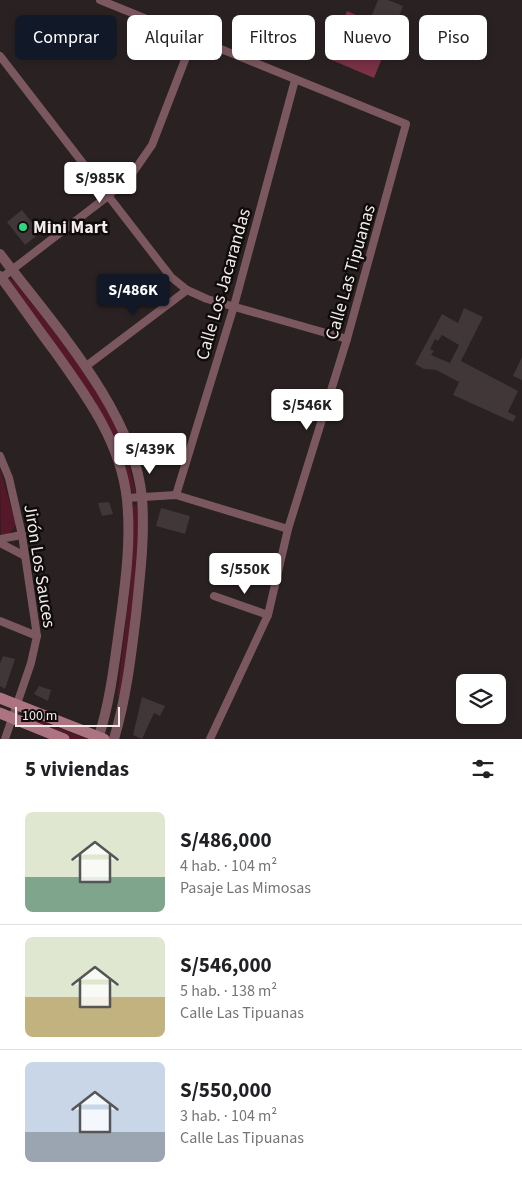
<!DOCTYPE html>
<html lang="es">
<meta charset="utf-8">
<style>
:root{--surface:#fff;--page:#f2f2f2;--text:#202124;--muted:#757577;--line:#e0e0e0;--accent:#111827}
body{margin:0;font-family:"Source Sans 3",sans-serif;background:var(--page);color:var(--text);height:100vh;display:flex;flex-direction:column;font-size:19px;white-space:nowrap}
*{box-sizing:border-box;margin:0}
p{font-size:16px;color:var(--muted)}
.icon{flex:none;width:28px;height:28px;fill:none;stroke:currentColor;stroke-width:2;stroke-linecap:round;stroke-linejoin:round}
.map{position:relative;height:739px;overflow:hidden}
.sheet{display:flex;flex-direction:column;background:var(--surface);flex:1}
.sheet>*{flex:none}
.hud{position:absolute;left:15px;top:15px;width:492px;height:45px;display:flex;gap:10px}
.buttons{position:absolute;left:456px;top:674px;display:grid;gap:10px}
.buttons a{display:grid;place-items:center;width:50px;height:50px;border-radius:8px;background:var(--surface);box-shadow:0 2px 8px #0003;font-size:25px}
.scale{position:absolute;left:15px;bottom:12px;width:105px;box-sizing:border-box;padding-left:5px;border:2px solid #f3eced;border-top:0;font-size:14px;line-height:18px;white-space:nowrap;color:#f3eced;-webkit-text-stroke:4px #100c0c;paint-order:stroke}
.price{position:absolute;translate:-50% -42px;padding:0 11px;border-radius:5px;background:#fff;color:#222;font-size:16px;line-height:32px;filter:drop-shadow(0 1px 2px #0008)}
.price::after{content:'';position:absolute;left:50%;top:30px;width:15px;height:11px;margin-left:-8px;background:inherit;clip-path:polygon(0 0,100% 0,50% 100%)}
.price.current{background:var(--accent);color:#fff}
ul{padding:0;list-style:none}
li{display:flex;align-items:center;gap:15px;height:125px;padding:0 25px}
li+li{border-top:1px solid var(--line)}
li span{display:grid;place-items:center;flex:none;width:140px;height:100px;border-radius:8px;color:#555}
li>.icon{margin-inline-start:auto}
span .icon{width:60px;height:60px;fill:#fffc;stroke-width:1}
li b{font-size:21px}
h2{display:flex;justify-content:space-between;align-items:center;height:60px;padding:0 25px;font-size:21px}
.tag{padding:0 18px;border-radius:8px;background:var(--surface);box-shadow:0 2px 8px #0003;font-size:18px;line-height:45px}
.tag.current{background:var(--accent);color:#fff}
.map>svg:first-child{display:block}
.green{fill:#54182a}
.water{fill:#7b3146}
.building{fill:#413638;fill-rule:evenodd}
.lines{fill:none;stroke-linecap:round;stroke-linejoin:round}
.minor{stroke:#7b585f;stroke-width:8}
.tertiary{stroke:#7b585f;stroke-width:10}
.secondary{stroke:#ac7480;stroke-width:11}
.poi-dot{fill:#2ed883;stroke:#100c0c;stroke-width:2}
.labels{text-anchor:middle;stroke-width:5;stroke-linejoin:round;paint-order:stroke}
.poi-label{font-size:18px;font-weight:bold;fill:#f3eced;stroke:#100c0c;text-anchor:start}
.street-label{font-size:18px;fill:#f3eced;stroke:#100c0c}
</style>
<div class="map">
<svg width="522" height="739" viewBox="0 0 522 739">
<rect width="100%" height="100%" fill="#2a2122"/>
<g class="green">
<path d="M10 278 16 283C54 333 105 390 125 451 129 464 132 478 136 492L133 494 95 401 10 286 7 280Z"/>
<path d="M0 469 16 525 9 534 1 535Z"/>
<path d="M133 504 137 506 140 533 123 687 121 696 117 697 130 588Z"/>
<path d="M28 716 87 739H70L20 718H27Z"/>
</g>
<path class="water" d="M347 11 393 31 374 78 327 58Z"/>
<g class="building">
<path d="M378 0H388L403 6 399 16 403 18 399 27 372 15Z"/>
<path d="M22 210 40 233 25 245 7 222Z"/>
<path d="M464 308 483 317 461 361 518 391 508 412 516 416 513 422 453 395 459 382 436 370 424 369 415 364 442 314 458 323ZM442 335 459 345 450 363 431 355 434 351 430 349 435 339 438 341Z"/>
<path d="M522 357V380L513 376Z"/>
<path d="M109 502 113 514 102 516 98 503Z"/>
<path d="M161 508 190 516 185 534 156 526Z"/>
<path d="M3 656 15 659 5 689 0 686V663Z"/>
<path d="M39 686 51 690 48 701 34 694Z"/>
<path d="M142 697 165 706 160 716 154 713 142 739 133 735Z"/>
</g>
<g class="lines">
<g class="minor">
<path d="M100 0 406 124 347 339 288 529 268 615 210 739"/>
<path d="M0 56 171 277 187 290 207 299 347 339"/>
<path d="M0 279 108 196 134 171 152 145 193 39"/>
<path d="M85 367 187 290"/>
<path d="M0 456 9 478 22 535 37 636 31 663 5 739"/>
<path d="M176 495 234 306 295 80"/>
<path d="M127 498 176 495 288 529"/>
<path d="M0 539 22 535"/>
<path d="M0 543 25 556"/>
<path d="M214 596 268 615"/>
<path d="M0 621 37 636"/>
</g>
<g class="tertiary">
<path d="M0 254C51 322 134 411 142 498 145 537 140 576 136 615 131 657 126 699 114 739"/>
<path d="M0 276C18 300 35 325 53 349 86 395 121 442 127 500 131 539 126 578 121 616 115 657 111 700 98 739"/>
</g>
<g class="secondary">
<path d="M0 698 104 739"/>
<path d="M0 713 64 739"/>
</g>
</g>
<circle class="poi-dot" cx="23" cy="227" r="5"/>
<g class="labels">
<g class="poi-label">
<text x="33" y="233">Mini Mart</text>
</g>
<g class="street-label">
<text transform="translate(350 272) rotate(-74)" y="6">Calle Las Tipuanas</text>
<text transform="translate(223 284) rotate(-74)" y="6">Calle Los Jacarandas</text>
<text transform="translate(40 566) rotate(81)" y="6">Jirón Los Sauces</text>
</g>
</g>
</svg>
<div class="buttons">
<a><svg class="icon" aria-label="layers" viewBox="0 0 24 24"><path d="M12 4l9 5-9 5-9-5zM3 14l9 5 9-5"/></svg></a>
</div>
<div class="scale">100 m</div>
<b class="price" style="left:100px;top:204px">S/985K</b>
<b class="price current" style="left:133px;top:316px">S/486K</b>
<b class="price" style="left:307px;top:431px">S/546K</b>
<b class="price" style="left:150px;top:475px">S/439K</b>
<b class="price" style="left:245px;top:595px">S/550K</b>
<div class="hud">
<a class="tag current">Comprar</a>
<a class="tag">Alquilar</a>
<a class="tag">Filtros</a>
<a class="tag">Nuevo</a>
<a class="tag">Piso</a>
</div>
</div>
<section class="sheet">
<h2>5 viviendas<svg class="icon" aria-label="filters" viewBox="0 0 24 24"><path d="M4 7h16M4 17h16"/><circle cx="9" cy="7" r="2"/><circle cx="15" cy="17" r="2"/></svg></h2>
<ul>
<li><span style="background:linear-gradient(#dfe7d0 65%,#7fa58c 0)"><svg class="icon" aria-label="home" viewBox="0 0 24 24"><path d="M3 11l9-7 9 7M6 9v11h12V9"/></svg></span><div><b>S/486,000</b><p>4 hab. · 104 m²</p><p>Pasaje Las Mimosas</p></div></li>
<li><span style="background:linear-gradient(#dfe7d0 60%,#c2b280 0)"><svg class="icon" aria-label="home" viewBox="0 0 24 24"><path d="M3 11l9-7 9 7M6 9v11h12V9"/></svg></span><div><b>S/546,000</b><p>5 hab. · 138 m²</p><p>Calle Las Tipuanas</p></div></li>
<li><span style="background:linear-gradient(#c9d6e8 70%,#9aa5b1 0)"><svg class="icon" aria-label="home" viewBox="0 0 24 24"><path d="M3 11l9-7 9 7M6 9v11h12V9"/></svg></span><div><b>S/550,000</b><p>3 hab. · 104 m²</p><p>Calle Las Tipuanas</p></div></li>
</ul>
</section>
